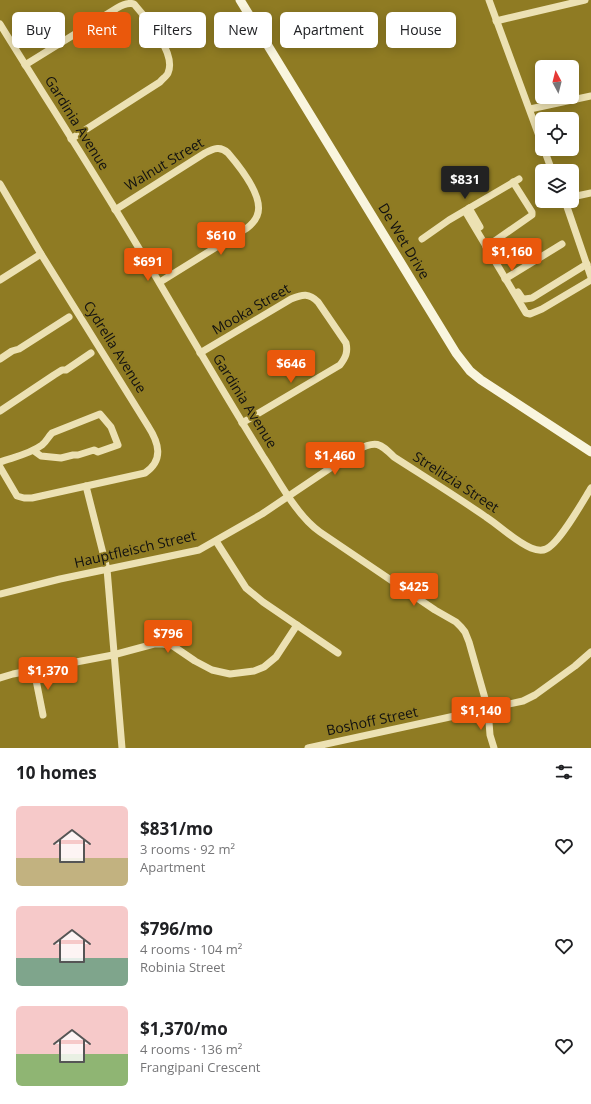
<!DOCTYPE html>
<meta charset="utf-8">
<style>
:root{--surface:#fff;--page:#f6f6f6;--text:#202124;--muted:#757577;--accent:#ea580c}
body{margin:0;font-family:"Open Sans",sans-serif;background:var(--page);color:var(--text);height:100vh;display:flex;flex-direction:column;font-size:15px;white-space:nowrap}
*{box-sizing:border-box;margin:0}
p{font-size:13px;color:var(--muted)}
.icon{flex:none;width:22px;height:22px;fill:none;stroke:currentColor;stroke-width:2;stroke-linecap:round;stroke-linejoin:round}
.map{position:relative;height:748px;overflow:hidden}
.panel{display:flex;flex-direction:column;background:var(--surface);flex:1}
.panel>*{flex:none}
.banner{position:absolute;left:12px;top:12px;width:567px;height:36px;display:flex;gap:8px}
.needle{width:26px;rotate:353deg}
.fabs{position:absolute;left:535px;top:60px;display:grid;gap:8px}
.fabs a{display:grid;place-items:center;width:44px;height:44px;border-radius:6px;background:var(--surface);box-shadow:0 2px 10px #0003;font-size:20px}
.price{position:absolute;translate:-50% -34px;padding:0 9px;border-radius:4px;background:var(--accent);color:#fff;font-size:13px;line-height:26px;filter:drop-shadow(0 1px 2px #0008)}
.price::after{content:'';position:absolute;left:50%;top:24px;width:12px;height:9px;margin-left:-6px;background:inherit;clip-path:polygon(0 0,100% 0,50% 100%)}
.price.current{background:#222;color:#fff}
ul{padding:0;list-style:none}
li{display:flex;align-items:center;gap:12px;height:100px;padding:0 16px}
li span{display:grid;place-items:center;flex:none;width:112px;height:80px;border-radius:6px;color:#555}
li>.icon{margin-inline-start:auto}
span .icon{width:48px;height:48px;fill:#fffc;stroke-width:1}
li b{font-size:17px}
h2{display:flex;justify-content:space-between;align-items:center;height:48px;padding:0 16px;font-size:17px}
.tag{padding:0 14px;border-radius:6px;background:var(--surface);box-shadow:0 2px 10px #0003;font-size:14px;line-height:36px}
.tag.current{background:var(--accent);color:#fff}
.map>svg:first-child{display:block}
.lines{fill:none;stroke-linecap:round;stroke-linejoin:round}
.street{stroke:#ece1b3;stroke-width:7}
.secondary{stroke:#f9f5de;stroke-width:9}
.labels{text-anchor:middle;stroke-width:3.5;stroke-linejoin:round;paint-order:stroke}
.street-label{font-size:14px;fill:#111;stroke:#8f7b23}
</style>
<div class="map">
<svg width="591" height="748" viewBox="0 0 591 748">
<rect width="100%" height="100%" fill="#8f7b23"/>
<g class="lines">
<g class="street">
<path d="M489 0 542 144"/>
<path d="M496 21 585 0"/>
<path d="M0 24C53 110 109 196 160 284 194 342 228 400 264 458 279 481 297 516 320 532L435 610 456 622 461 627 465 632 469 642 488 709 490 735 494 748"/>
<path d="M25 65 117 8C122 5 128 2 134 4 146 18 177 53 168 73 167 76 162 79 160 82L71 139"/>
<path d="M530 109 591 96"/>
<path d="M544 149 552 171"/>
<path d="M0 184 41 254 148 426C159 443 164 460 145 473L32 498H24L17 496 0 467"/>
<path d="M572 197 591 193"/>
<path d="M565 201 591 277"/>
<path d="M469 208 480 227"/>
<path d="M115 210 205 153C214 148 221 146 228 153 240 167 265 198 257 216 255 221 251 225 247 228L160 282"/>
<path d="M465 211 526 313 530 314 542 309 591 280"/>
<path d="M422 239 449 220 519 179"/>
<path d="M486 247 532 215V212L513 182"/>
<path d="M505 279 562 244"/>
<path d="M0 280 41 254"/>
<path d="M518 292 522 298 525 299 532 298 587 264"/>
<path d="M200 353 291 299C303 294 309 293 318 302L346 343C348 352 346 357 340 365L242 423"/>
<path d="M0 359 12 351 19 349 69 317"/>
<path d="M0 411 54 375 62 370H66L91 353"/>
<path d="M0 462C14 457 30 454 42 445 47 441 48 437 52 433L100 414 111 427 118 445 98 452 94 450 78 455H73L61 458 41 456 34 451"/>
<path d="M86 486 107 569 122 748"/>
<path d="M216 541 246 588 263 602 338 653"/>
<path d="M0 594 60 579 199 550 262 514 357 450C376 440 380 443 394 457 425 477 456 496 486 517 500 526 516 542 531 548 536 550 542 551 546 549 559 544 583 501 591 488"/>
<path d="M34 670 43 715"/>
<path d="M0 678 13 674 113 655 154 644H163L173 646 195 661 212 670 230 674 254 671 264 667 276 657 297 625"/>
<path d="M308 748 523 701 535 695 575 666 591 652"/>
</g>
<path class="secondary" d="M240 0 456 353 470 371 481 380 591 452"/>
</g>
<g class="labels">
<g class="street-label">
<text transform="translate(77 123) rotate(58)" y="5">Gardinia Avenue</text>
<text transform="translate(164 164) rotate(-31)" y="5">Walnut Street</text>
<text transform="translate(404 241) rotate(59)" y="5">De Wet Drive</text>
<text transform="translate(251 309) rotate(-30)" y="5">Mooka Street</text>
<text transform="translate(115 347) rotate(58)" y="5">Cydrella Avenue</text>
<text transform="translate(245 401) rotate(58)" y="5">Gardinia Avenue</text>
<text transform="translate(456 482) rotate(33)" y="5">Strelitzia Street</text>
<text transform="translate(135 549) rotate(-13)" y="5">Hauptfleisch Street</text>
<text transform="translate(372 721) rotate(-12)" y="5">Boshoff Street</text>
</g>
</g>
</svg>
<div class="fabs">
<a><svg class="needle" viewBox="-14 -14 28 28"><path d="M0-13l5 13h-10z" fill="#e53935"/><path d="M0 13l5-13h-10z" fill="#757577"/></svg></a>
<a><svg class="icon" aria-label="locate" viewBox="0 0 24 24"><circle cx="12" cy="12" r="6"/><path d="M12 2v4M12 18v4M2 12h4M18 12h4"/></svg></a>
<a><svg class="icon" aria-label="layers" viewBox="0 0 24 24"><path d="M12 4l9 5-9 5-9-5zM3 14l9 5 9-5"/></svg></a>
</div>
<b class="price current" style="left:465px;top:200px">$831</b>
<b class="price" style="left:221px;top:256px">$610</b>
<b class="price" style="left:512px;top:272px">$1,160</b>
<b class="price" style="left:148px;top:282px">$691</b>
<b class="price" style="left:291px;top:384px">$646</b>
<b class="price" style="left:335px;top:476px">$1,460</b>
<b class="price" style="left:414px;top:607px">$425</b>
<b class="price" style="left:168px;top:654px">$796</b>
<b class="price" style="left:48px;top:691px">$1,370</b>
<b class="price" style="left:481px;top:731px">$1,140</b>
<div class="banner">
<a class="tag">Buy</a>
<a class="tag current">Rent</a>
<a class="tag">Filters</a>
<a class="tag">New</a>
<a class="tag">Apartment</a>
<a class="tag">House</a>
</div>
</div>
<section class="panel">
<h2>10 homes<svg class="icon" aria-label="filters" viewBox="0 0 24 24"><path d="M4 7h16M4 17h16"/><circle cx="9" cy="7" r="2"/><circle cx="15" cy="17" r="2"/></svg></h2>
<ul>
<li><span style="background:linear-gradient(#f6c9c9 65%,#c2b280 0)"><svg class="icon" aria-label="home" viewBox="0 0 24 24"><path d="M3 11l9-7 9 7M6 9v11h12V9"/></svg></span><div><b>$831/mo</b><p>3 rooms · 92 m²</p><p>Apartment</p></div><svg class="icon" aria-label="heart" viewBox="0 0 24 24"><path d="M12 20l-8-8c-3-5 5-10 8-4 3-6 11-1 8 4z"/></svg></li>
<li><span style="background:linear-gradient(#f6c9c9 65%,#7fa58c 0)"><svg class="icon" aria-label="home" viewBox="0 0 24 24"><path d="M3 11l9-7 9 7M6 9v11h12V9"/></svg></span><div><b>$796/mo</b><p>4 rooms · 104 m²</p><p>Robinia Street</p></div><svg class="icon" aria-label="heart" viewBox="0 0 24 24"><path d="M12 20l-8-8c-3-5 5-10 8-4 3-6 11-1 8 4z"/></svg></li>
<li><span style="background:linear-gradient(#f6c9c9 60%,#8fb573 0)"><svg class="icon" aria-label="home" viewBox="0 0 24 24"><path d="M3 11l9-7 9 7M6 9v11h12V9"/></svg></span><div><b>$1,370/mo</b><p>4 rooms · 136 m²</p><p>Frangipani Crescent</p></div><svg class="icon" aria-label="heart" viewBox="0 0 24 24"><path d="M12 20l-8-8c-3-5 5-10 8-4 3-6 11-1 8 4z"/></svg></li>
</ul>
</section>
